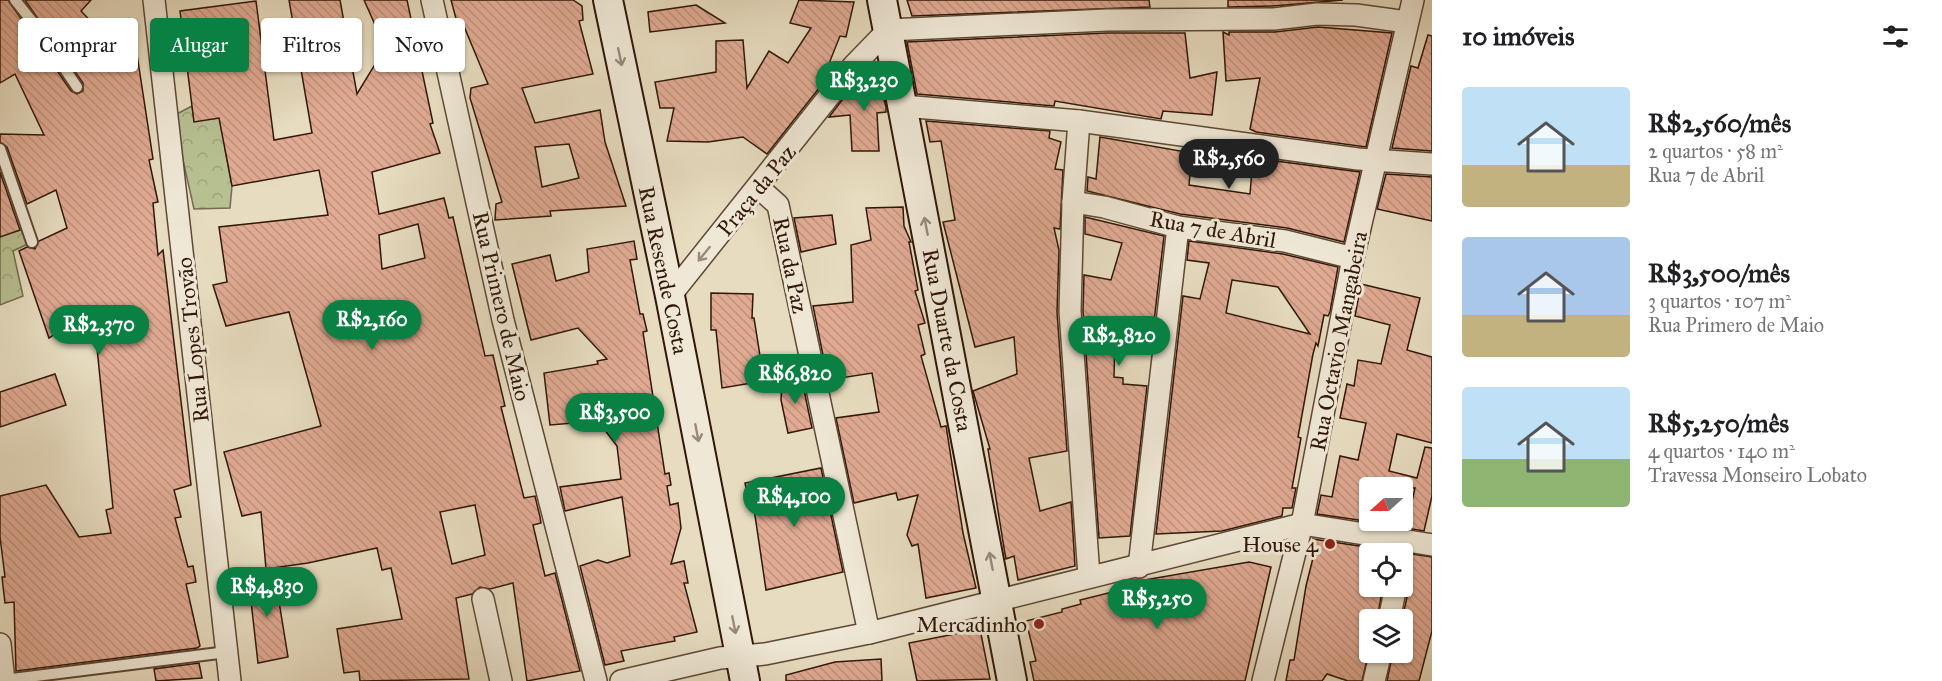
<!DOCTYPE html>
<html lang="pt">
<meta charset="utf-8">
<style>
:root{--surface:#fff;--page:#f6f6f6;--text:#202124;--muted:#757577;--accent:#0b8043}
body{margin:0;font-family:"IM FELL Great Primer",serif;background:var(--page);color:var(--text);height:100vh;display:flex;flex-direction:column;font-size:22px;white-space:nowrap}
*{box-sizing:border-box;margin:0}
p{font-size:20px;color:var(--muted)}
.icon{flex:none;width:33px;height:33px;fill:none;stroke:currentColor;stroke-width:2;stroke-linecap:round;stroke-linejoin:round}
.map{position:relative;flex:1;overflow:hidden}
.drawer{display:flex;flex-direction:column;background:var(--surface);width:510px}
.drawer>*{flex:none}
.top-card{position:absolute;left:18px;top:18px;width:570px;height:54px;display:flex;gap:12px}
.needle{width:39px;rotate:249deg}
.buttons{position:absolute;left:1359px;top:477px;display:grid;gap:12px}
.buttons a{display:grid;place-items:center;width:54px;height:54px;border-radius:6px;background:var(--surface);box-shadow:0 2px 4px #0004;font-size:30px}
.price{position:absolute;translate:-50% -51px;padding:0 14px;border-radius:21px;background:var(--accent);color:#fff;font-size:20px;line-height:39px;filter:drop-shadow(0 2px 3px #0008)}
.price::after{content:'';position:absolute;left:50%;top:36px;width:18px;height:14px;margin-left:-9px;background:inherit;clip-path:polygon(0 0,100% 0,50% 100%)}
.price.on{background:#222;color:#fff}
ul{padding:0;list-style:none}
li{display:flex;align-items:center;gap:18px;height:150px;padding:0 30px}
li span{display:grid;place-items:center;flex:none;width:168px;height:120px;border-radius:6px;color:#555}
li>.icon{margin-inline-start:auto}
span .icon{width:72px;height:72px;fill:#fffc;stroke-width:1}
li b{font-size:26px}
h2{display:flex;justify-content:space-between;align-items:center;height:72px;padding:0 30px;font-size:26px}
.tag{padding:0 21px;border-radius:6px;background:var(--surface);box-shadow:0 2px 4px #0004;font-size:21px;line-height:54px}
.tag.on{background:var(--accent);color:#fff}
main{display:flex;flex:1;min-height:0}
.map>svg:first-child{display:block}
.park{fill:url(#park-crowns);stroke:#746c4c;stroke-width:1.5}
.building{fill:url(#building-back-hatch);stroke:#301707;stroke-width:1.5;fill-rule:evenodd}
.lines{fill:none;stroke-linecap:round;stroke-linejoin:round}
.service-casing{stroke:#5e4835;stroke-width:14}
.minor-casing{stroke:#5e4835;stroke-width:24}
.secondary-casing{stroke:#301707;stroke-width:32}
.service{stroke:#efe8d6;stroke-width:10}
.minor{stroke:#efe8d6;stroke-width:21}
.secondary{stroke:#efe8d6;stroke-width:28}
.oneway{stroke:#998a79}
.poi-dot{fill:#8f2418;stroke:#efe8d6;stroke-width:2}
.labels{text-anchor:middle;stroke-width:6;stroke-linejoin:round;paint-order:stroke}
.street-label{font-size:22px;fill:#301707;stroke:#efe8d6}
.poi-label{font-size:22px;fill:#301707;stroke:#efe8d6;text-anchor:end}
</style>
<main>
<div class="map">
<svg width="1432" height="681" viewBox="0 0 1432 681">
<defs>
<pattern id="park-crowns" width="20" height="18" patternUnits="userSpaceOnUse" patternTransform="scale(1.5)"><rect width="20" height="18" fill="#b7c091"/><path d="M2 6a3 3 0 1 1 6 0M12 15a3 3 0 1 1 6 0" fill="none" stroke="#9ea47c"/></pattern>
<pattern id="building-back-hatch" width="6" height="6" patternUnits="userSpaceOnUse" patternTransform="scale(1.5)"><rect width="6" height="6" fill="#e0aa93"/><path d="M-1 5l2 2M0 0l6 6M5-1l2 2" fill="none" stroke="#c0927d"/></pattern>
</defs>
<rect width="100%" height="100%" fill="#e7dcc0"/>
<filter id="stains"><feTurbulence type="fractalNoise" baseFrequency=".00333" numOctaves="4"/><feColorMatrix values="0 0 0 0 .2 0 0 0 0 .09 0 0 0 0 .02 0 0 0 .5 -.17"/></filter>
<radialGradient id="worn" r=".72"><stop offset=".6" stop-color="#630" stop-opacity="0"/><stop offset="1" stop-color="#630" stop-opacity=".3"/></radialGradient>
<g class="park">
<path d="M192 106 194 121 235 116 225 149 232 186 230 208 194 209 173 116Z"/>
<path d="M26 225 32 242 13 251 23 296 0 305V235L21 230Z"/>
</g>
<g class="building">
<path d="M0 0H8L71 91 77 94 83 91V83L25 0H91L81 11 101 32 132 22 153 159 149 160 158 202 153 203 158 255 163 250 191 485 174 490 181 517 175 518 188 567 193 566 196 582 186 584 200 646 197 648 16 671 14 602 5 603 2 577H5L0 537V496L46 485 79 537 111 533 106 510 113 508 93 308 49 338 19 251 27 247 35 249 39 241 67 228 56 190 27 204 7 147 0 142V134L44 135 15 74 0 83Z"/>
<path d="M289 0H340L357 94 399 25 376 27 364 0H407L433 123 430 124 440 153 372 172 379 214 444 198 449 218 453 217 485 356 493 355 505 406 501 407 524 498 535 496 540 517 541 523 533 525 545 576 555 573 580 671 527 681 513 583 490 589 480 587 472 594 456 598 469 679 360 681 359 671 344 673 337 629 402 619 391 568 382 570 377 548 308 563 266 569 261 512 242 516 224 452 321 426 289 312 226 326 213 285 227 282 219 227 328 215 319 170 232 186 219 118 194 122 180 11 256 1 274 140 312 133ZM418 224 425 258 382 269 379 235ZM475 505 485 555 452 564 440 512Z"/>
<path d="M451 0H573L582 6 583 20 579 21 593 74 522 88 535 123 600 110 605 142 626 206 550 211 551 216 495 220 496 204 502 202 470 98 471 88 488 84 463 24 458 26ZM569 144 579 178 542 187 535 147Z"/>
<path d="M799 0 854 2 846 37 840 36 826 71 831 73 767 154 743 137 708 142 667 141 674 108H660L655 82 716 72V41L743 40 747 88 769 51 788 63 811 28 790 23Z"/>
<path d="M907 0H1149L1150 7 912 16Z"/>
<path d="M1228 0H1343L1273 6 1228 7Z"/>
<path d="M696 5 725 23 650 32 648 12Z"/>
<path d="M1318 27 1392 33 1366 147 1256 132 1250 129 1260 78 1226 81 1223 32 1229 35V32H1275Z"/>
<path d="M1107 33H1185L1190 78 1217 72 1212 115 1163 111 1161 119 1055 101 1054 106 917 94 907 42Z"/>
<path d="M1428 35 1432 36V151L1392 148 1411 66 1418 68Z"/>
<path d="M876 69 886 107V112L877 113 879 151H852L850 115 829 117 856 82 859 83 864 74Z"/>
<path d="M926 121 1050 131 1049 138 1061 142 1055 169 1063 170 1060 229 1054 228 1059 250 1057 312 1067 451 1029 458 1040 511 1071 502 1075 566 1018 580 1014 556 1006 559 1005 554 988 449H990L973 391 1017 374 1014 337 975 347 943 222 955 220 941 141 930 142Z"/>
<path d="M1100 137 1192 153 1189 185 1250 194 1253 158 1360 172 1344 242 1287 228 1180 214 1087 191 1088 177 1096 179Z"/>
<path d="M0 172 20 230 0 237Z"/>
<path d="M1386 174 1432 177V221L1377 209Z"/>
<path d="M903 207 904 226 911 242H909L918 290 915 291 925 323 918 325 925 354 921 356 941 427 946 426 963 533 976 588 926 598 918 544 912 546 907 535 918 495 898 500 896 493 854 503 836 418 879 412 872 373 828 380 813 306 853 302 851 245 871 240 866 208Z"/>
<path d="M832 215 836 244 801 252 794 218Z"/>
<path d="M1085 217 1164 236 1151 347 1115 338 1114 377 1123 378V384L1147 386 1130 536 1099 538 1083 311 1084 275 1111 280 1122 243 1085 234Z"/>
<path d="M634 241 637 259 630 260 640 314H643L647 331 643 332 665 474 669 473 671 485 667 486 670 505 678 503 681 528 671 564 684 561 688 583H684L697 632 674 637 675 641 621 651 624 661 605 665 580 566 598 560 607 563 630 556 622 497 565 511 560 487 621 479 617 446 598 421 550 425 544 373 598 364 597 361 607 359 578 328 531 340 512 264 550 255 556 281 589 272 587 249Z"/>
<path d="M1189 241 1283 254 1338 267 1330 312 1328 316 1324 315 1318 346 1316 343 1313 354 1298 437 1301 438 1292 488H1296L1292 508H1283L1282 516 1222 531 1156 534 1183 296 1200 299 1209 263 1187 260ZM1232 280 1278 287 1310 334 1226 313Z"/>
<path d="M1361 284 1420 298 1407 350 1432 357V443L1397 434 1389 471 1417 478 1425 447 1432 448V496L1424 531 1406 528 1415 488H1370V520L1372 522 1317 514 1321 495 1332 497 1340 456 1358 460 1366 423 1340 418 1347 384 1354 386 1358 360 1381 364 1390 325 1355 316Z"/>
<path d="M711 293 753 294 752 318H754L764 381 722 388 716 330H711Z"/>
<path d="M55 374 66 405 0 427V392Z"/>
<path d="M801 376 812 428 788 433 781 400 782 381Z"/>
<path d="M821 468 843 572 766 590 753 502 749 503 745 483Z"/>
<path d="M1313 539 1432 557V631L1419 681H1387L1393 652H1402V620L1409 588 1408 581 1402 575V554H1370V586H1383L1377 620H1370V647L1362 681H1348L1327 674 1322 681H1286L1290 660H1294L1306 586 1315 550H1312Z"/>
<path d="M1249 562 1271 567 1245 681H1034L1030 662 1036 661 1026 621 1062 612V609L1081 604 1080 600 1145 584 1144 580Z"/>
<path d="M274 571 288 657 258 663 248 575Z"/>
<path d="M980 629 990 679 917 681 909 643Z"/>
<path d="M881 659 882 681H786V675L835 662Z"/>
<path d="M199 663 202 678 156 681 154 669Z"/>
</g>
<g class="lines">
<defs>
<g id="service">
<path d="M15 0 35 25 77 87"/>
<path d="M0 149 32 242"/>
<path d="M4 680 227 652"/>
</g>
<g id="minor">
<path d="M154 0 230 681"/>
<path d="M432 0 503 320 596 681"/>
<path d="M903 106 1079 121 1358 159 1432 164"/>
<path d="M1079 121 1073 202 1070 311 1089 576"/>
<path d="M759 188 778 205 869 633"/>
<path d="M1073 202 1104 207 1178 227 1285 241 1353 258"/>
<path d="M670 296 854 65 888 30 1107 20 1274 19 1317 14 1356 15 1407 22"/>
<path d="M1139 567 1178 227"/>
<path d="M483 599 501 681"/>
<path d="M1389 620 1396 586"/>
<path d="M0 644 4 681"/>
<path d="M621 681 720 658 765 654 869 633 1302 524 1432 545"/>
<path d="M1263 681 1302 524 1353 258 1413 0"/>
<path d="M1374 681 1381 652"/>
</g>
<g id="secondary">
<path d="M608 0 670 296 745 681"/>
<path d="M882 0 1012 681"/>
</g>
</defs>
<use href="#service" class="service-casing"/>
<use href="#minor" class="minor-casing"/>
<use href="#secondary" class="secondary-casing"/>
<use href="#service" class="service"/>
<use href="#minor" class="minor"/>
<use href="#secondary" class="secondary"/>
</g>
<defs><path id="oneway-shaft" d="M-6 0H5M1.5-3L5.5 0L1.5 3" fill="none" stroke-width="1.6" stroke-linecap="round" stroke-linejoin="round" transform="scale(1.5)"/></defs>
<g class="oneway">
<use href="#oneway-shaft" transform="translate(620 57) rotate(78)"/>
<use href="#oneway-shaft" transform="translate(926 226) rotate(-101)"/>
<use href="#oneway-shaft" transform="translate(704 254) rotate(129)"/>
<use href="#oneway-shaft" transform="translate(697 433) rotate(79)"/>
<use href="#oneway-shaft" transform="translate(991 561) rotate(-101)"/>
<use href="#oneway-shaft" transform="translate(734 625) rotate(79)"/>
</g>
<g class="poi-dot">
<circle cx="1330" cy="544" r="6"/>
<circle cx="1039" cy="624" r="6"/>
</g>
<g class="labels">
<g class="street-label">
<text transform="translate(756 190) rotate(-51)" y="8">Praça da Paz</text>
<text transform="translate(1213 229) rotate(10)" y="8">Rua 7 de Abril</text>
<text transform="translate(791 265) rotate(78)" y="8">Rua da Paz</text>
<text transform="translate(664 270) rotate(78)" y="8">Rua Resende Costa</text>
<text transform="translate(502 306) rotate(77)" y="8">Rua Primero de Maio</text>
<text transform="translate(192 340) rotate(-96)" y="8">Rua Lopes Trovão</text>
<text transform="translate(948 340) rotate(79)" y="8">Rua Duarte da Costa</text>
<text transform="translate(1338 341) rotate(-79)" y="8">Rua Octavio Mangabeira</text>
</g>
<g class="poi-label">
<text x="1318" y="552">House 4</text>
<text x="1027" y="632">Mercadinho</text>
</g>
</g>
<rect width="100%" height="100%" filter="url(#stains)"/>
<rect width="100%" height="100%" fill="url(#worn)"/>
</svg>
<div class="buttons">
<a><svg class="needle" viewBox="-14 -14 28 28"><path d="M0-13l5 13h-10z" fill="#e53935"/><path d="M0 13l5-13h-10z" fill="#757577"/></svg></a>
<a><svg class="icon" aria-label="locate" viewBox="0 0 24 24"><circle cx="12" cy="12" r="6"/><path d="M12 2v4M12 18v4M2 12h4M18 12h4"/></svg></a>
<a><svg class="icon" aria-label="layers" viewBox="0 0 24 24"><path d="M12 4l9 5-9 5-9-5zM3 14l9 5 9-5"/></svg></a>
</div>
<b class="price" style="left:864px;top:112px">R$3,230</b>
<b class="price on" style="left:1229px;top:190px">R$2,560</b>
<b class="price" style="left:372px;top:351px">R$2,160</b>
<b class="price" style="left:99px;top:356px">R$2,370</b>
<b class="price" style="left:1119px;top:367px">R$2,820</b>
<b class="price" style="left:795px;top:405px">R$6,820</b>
<b class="price" style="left:615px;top:444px">R$3,500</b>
<b class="price" style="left:794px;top:528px">R$4,100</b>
<b class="price" style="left:267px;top:618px">R$4,830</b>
<b class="price" style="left:1157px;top:630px">R$5,250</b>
<div class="top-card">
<a class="tag">Comprar</a>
<a class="tag on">Alugar</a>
<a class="tag">Filtros</a>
<a class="tag">Novo</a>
</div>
</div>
<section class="drawer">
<h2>10 imóveis<svg class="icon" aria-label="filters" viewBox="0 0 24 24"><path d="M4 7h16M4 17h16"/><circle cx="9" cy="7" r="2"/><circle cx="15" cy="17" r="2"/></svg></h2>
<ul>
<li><span style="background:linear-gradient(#bfe0f5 65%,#c2b280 0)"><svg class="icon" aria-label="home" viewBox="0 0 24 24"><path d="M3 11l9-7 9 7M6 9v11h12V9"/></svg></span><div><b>R$2,560/mês</b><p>2 quartos · 58 m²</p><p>Rua 7 de Abril</p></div></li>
<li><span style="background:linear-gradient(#a9c7e8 65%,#c2b280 0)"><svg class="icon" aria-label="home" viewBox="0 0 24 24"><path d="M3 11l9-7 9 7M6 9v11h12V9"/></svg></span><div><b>R$3,500/mês</b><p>3 quartos · 107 m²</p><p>Rua Primero de Maio</p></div></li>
<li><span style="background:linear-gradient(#bfe0f5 60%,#8fb573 0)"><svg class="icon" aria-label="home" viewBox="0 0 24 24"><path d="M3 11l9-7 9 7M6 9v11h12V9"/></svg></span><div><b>R$5,250/mês</b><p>4 quartos · 140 m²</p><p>Travessa Monseiro Lobato</p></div></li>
</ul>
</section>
</main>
